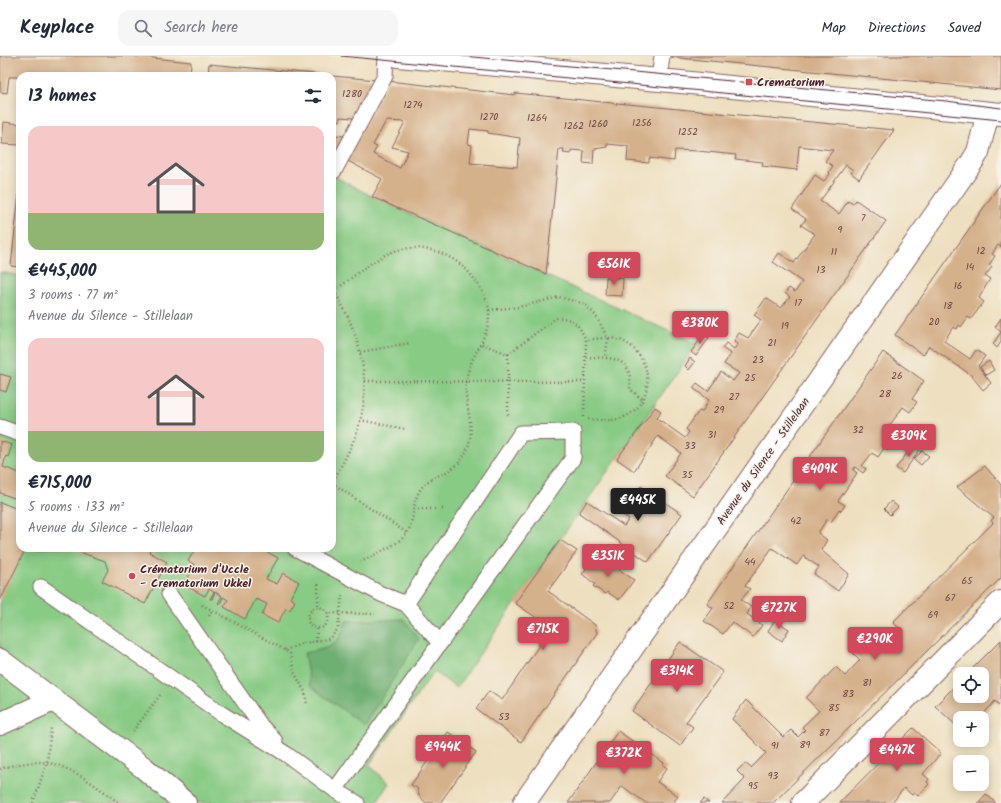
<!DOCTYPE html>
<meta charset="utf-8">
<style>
:root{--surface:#fff;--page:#f6f6f7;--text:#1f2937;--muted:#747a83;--line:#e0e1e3;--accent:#d1495b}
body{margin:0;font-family:Kalam,sans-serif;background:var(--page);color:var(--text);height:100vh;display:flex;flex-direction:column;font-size:15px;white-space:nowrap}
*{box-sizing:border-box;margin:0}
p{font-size:13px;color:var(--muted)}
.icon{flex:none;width:22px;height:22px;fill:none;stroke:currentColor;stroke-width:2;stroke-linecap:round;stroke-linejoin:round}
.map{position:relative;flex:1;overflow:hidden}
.panel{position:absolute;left:16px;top:16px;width:320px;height:480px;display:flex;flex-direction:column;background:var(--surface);border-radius:12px;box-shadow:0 2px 10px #0003}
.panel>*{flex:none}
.tools{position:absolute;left:953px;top:611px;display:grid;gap:8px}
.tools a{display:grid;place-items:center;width:36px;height:36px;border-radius:8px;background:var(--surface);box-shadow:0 2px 10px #0003;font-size:20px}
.price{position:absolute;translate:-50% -34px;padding:0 9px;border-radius:4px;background:var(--accent);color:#fff;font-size:13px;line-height:26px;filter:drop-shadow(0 1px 2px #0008)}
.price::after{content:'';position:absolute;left:50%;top:24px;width:12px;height:9px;margin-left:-6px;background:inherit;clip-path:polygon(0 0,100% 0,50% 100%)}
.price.active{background:#222;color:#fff}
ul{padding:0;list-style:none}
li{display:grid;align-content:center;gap:8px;height:212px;padding:0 12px}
li span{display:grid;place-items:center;height:124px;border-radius:12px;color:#555}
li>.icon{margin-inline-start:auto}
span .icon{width:72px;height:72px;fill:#fffc;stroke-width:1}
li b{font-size:17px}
h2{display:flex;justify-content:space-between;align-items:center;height:48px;padding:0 12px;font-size:17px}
header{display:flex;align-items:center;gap:24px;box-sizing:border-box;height:56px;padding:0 20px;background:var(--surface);border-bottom:1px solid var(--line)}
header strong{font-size:19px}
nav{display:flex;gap:22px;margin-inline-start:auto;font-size:14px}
.search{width:280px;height:36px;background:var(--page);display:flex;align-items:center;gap:10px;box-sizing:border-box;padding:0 14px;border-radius:12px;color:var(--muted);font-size:15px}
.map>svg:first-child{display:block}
.green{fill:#88cb84;stroke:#697558}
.forest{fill:#6eaf72;stroke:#5c674e}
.building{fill:#d5b18b;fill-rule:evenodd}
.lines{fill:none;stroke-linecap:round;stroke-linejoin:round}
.service-casing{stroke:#83625f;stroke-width:17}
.pedestrian-casing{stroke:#83625f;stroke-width:24}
.minor-casing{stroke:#83625f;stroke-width:24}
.secondary-casing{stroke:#83625f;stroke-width:24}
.path{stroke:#83625f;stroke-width:2.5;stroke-dasharray:1 3;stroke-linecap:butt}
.service{stroke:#fff;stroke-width:15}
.pedestrian{stroke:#fff;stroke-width:22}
.minor{stroke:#fff;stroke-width:22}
.secondary{stroke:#fff;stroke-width:22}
.tram{stroke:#4a1f2b;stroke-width:1}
.poi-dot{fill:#d1495b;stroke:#f7f3e8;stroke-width:1.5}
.labels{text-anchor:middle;stroke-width:3;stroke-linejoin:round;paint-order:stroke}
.number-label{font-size:10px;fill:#6d4443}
.poi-label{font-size:12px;font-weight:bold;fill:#4a1f2b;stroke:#f7f3e8;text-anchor:start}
.street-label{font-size:12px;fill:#4a1f2b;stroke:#f7f3e8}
</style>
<header>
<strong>Keyplace</strong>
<div class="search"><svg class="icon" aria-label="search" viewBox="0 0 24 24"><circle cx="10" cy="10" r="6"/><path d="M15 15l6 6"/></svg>Search here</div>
<nav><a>Map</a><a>Directions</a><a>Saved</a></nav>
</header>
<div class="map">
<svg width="1001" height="747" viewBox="0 0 1001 747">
<rect width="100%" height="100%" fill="#f7f3e8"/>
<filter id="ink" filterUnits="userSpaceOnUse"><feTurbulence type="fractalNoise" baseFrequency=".025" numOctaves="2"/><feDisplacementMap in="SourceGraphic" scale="8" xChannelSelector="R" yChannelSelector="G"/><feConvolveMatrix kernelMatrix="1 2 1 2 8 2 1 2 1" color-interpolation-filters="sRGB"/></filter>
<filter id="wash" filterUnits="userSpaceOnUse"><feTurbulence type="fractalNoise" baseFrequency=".012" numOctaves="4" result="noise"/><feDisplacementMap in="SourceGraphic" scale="16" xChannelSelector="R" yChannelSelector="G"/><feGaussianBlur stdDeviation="0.9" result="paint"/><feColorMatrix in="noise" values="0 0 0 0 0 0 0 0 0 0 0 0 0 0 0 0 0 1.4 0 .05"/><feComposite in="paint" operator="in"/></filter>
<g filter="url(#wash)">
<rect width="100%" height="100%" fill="#eedfc0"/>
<path class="green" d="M332 119 373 141 697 288 456 632 434 615 369 709 389 727 376 747H0V216L20 220V492H332Z"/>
<path class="forest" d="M404 563 419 583 364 669 310 630 304 597C329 592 338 592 346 565Z"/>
<g id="blocks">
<g class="building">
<path d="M0 0H134L191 6 190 20 9 21 7 37 0 36Z"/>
<path d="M670 0H1001V34L670 1Z"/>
<path d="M209 8 326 19V20H208Z"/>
<path d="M332 20 377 24 351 69 353 62 340 61V65L332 64Z"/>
<path d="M388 25 515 39V37L612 47 616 49 617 47 894 74 859 123 851 117 853 114 846 109 820 145 839 158 848 145 853 148 856 144 886 165 693 440 665 420 681 397 658 380 634 415 617 403 655 351 661 355 657 362 685 382 689 376 686 373 699 355 702 356 709 344 693 332 697 327 708 335 721 316 733 325 739 317 724 308 731 298 722 292 726 287 734 293 738 288 734 285 739 277 748 282 761 264 754 259 766 242 781 252 790 241 785 237 789 232 795 236 802 226 773 206 779 197 794 207 815 178 801 169 806 163 792 153 815 119 824 125 830 118 829 116 833 110 825 105 833 94 799 90 797 114 762 110 763 106 735 103 736 99 698 95 675 94 674 105 649 102V107L627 105 628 90 607 88V91L594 93 593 108 583 107 584 95 571 94V98L563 97 564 93H559L546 218 372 141 382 123 346 104ZM386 65 405 66 392 91 408 95 400 112 373 98 377 91 373 89ZM470 73 488 75V77L520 82 517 111 470 107 472 89 468 88Z"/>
<path d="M4 66 20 68V89L2 88Z"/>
<path d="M336 79 344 80 332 103V88H334Z"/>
<path d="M1001 127V191L998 189 992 198 995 200 989 209 992 211 985 220 990 223 979 242 984 246 971 263 968 261 961 271 959 269 957 273 953 271 944 285 970 303 976 294 985 300 978 310 991 327 983 334 971 319 929 290 923 299 895 279Z"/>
<path d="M19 138H20V211L11 210Z"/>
<path d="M606 221 623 222 622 240 605 239Z"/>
<path d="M1001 262V276L995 271Z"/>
<path d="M1001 276V286L997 292 993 288Z"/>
<path d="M704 278 709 282 696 300 691 296Z"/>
<path d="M883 296 924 325 912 343 917 346 910 356 903 351 884 377 891 382 878 401 872 397 862 410 866 413 863 417 855 411 853 414 857 417 838 445 845 449 841 455 839 453 831 466 827 463 818 477 827 484 821 494 849 518 838 535 814 518 819 511 803 500 797 509 772 492 745 530 750 533 741 544 751 551 747 558 762 569 753 581 732 566 723 578 704 565 713 552 707 548Z"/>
<path d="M690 302 695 306 689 314 685 310Z"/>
<path d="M989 305 994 314 986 319 980 311Z"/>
<path d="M0 318 11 321 6 336 0 334Z"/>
<path d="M0 385 12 389 8 401 6 400 3 411 20 417V444L0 437Z"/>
<path d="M915 387 921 392 903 417 896 412Z"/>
<path d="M922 395 929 400 921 409 914 403Z"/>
<path d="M985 410 1001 429V522L773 747H722L745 723 737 715 745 707 751 712 766 697 732 663 746 644 783 681 791 674 798 681 805 674 802 671 819 655 806 642 836 611 845 620 860 604 853 597 871 579 882 589 899 572 893 566 993 467 991 464 994 462 957 431Z"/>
<path d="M641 430 682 458 648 506 579 457 587 445 624 470 629 463 622 458 628 450 623 447 631 435 636 438Z"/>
<path d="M891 445 898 451 890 459 884 453Z"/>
<path d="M0 446 20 454V492H26L0 545Z"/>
<path d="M560 484 577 495 548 535 595 569 597 577 521 686 476 653 489 635 502 644 551 572 515 547Z"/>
<path d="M68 492H151L149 496 167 506 145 548 102 525 108 514 105 505Z"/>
<path d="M196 492H260L278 502 266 523 277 528 283 517 299 526 290 542 295 545 290 554 286 552 278 567 262 559 267 548 256 543 245 563 224 551 228 544 223 541 220 548 218 547 222 540 215 536 212 543H210L214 536 209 533 205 540 184 529 195 509 188 505Z"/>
<path d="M600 500 634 524 619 544 607 536 605 538 593 530 595 528 582 518 588 510 591 512Z"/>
<path d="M775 564 789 573 782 585 768 575Z"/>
<path d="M1001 584V647L999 649 995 645 980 662H960V673L935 650 960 625V640H982V618H967Z"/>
<path d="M680 586 723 616 686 666 693 671 680 690 632 655Z"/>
<path d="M913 672 941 697 923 718 929 723 927 726 929 728 918 740 915 737 912 739 904 732 892 747H839Z"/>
<path d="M618 675 664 707 663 709 667 712 657 726 678 740 673 747H646L622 730 610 747H568Z"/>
<path d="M448 676 476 696 440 747H426L419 740 417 732 411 729Z"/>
<path d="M986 738 996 747H978Z"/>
<path d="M704 743 709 747H700Z"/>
</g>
</g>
</g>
<g filter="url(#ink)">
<use href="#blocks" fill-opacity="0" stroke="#83625f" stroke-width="1"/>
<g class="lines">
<defs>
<g id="service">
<path d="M659 24 662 0"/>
<path d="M334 115 385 20 386 0"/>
<path d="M0 371 20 378"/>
<path d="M41 531 222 658 286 698 335 734 440 587 406 548 381 538 295 492"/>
<path d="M169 538 261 670 275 685"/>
<path d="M406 548 521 377 573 376V402L440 587"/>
<path d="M335 734 357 747"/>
</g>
<g id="pedestrian">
<path d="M0 604 144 712 185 747"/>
<path d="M0 668 53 644"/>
</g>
<g id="minor">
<path d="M524 747 972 106 978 96 988 57"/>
<path d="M803 747 1001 546"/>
</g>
<path id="secondary" d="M398 0 681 26 1001 58"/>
</defs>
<use href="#service" class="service-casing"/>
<use href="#pedestrian" class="pedestrian-casing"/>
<use href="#minor" class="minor-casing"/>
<use href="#secondary" class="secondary-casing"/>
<g class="path">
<path d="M332 232C358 272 373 323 359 369 353 390 342 408 332 427"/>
<path d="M332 237C350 223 369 207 389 197 417 185 453 196 471 219 480 230 490 245 489 260 488 284 469 301 466 325 463 354 481 376 461 404 452 417 433 419 424 429 411 442 416 462 407 477 399 489 374 498 361 506"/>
<path d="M489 254 519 251 559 241 585 248 596 260 608 283 605 302"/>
<path d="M482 288 508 298 556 262C573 261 579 269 586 284"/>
<path d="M360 296 410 287"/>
<path d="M508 298V362"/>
<path d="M586 301C612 302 633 300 630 333L643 344"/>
<path d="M365 325 585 326"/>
<path d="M584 361 586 284C596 283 610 280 620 284 653 297 658 346 624 361 613 366 600 364 588 363"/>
<path d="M360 364 405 373"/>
<path d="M332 427 407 477"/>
<path d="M414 453H445"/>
<path d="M318 528V551"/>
<path d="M202 549 212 554"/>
<path d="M328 557C329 564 327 573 317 572 298 571 312 538 328 557L375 558"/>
<path d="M209 560 212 554 290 597 294 616 305 636 307 649"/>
<path d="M316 586 317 572"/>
<path d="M285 594 304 587 329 583 338 573 342 539"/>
<path d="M133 675 160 639"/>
<path d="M0 713C12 709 36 704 49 707 74 712 99 732 119 747"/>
<path d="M33 747 47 706 51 672"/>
</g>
<use href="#service" class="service"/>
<use href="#pedestrian" class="pedestrian"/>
<use href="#minor" class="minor"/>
<use href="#secondary" class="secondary"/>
<g class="tram">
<path d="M341 0 1001 64"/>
<path d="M462 0 946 45 1001 52"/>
</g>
</g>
</g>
<g class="poi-dot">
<rect x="745" y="22" width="8" height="8" rx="2"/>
<circle cx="132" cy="520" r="4"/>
</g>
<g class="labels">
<g class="number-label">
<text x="352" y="41">1280</text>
<text x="413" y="52">1274</text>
<text x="489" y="64">1270</text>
<text x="537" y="65">1264</text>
<text x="642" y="70">1256</text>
<text x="598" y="71">1260</text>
<text x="574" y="73">1262</text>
<text x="688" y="79">1252</text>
<text x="863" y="165">7</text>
<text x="840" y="177">9</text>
<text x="981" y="198">12</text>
<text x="834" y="199">11</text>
<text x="970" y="214">14</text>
<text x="821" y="217">13</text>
<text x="958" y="233">16</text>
<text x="798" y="250">17</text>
<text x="948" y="253">18</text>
<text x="934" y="269">20</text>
<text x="785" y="273">19</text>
<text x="772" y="290">21</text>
<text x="758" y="307">23</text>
<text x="897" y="323">26</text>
<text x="750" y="325">25</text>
<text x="885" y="341">28</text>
<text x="734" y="344">27</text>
<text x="719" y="357">29</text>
<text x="858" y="377">32</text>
<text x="712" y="382">31</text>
<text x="690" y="393">33</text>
<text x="687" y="422">35</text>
<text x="796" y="468">42</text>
<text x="750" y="509">44</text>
<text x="967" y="528">65</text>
<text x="950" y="545">67</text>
<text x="729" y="553">52</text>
<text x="933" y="562">69</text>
<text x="867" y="630">81</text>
<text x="848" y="641">83</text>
<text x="834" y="655">85</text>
<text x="504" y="664">53</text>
<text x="824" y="680">87</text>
<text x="805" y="692">89</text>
<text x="775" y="693">91</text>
<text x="773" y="723">93</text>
<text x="753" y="733">95</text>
</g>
<g class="poi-label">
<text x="757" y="30">Crematorium</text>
<text x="140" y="517">Crématorium d'Uccle<tspan x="140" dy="14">- Crematorium Ukkel</tspan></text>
</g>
<g class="street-label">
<text transform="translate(763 405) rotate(-55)" y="4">Avenue du Silence - Stillelaan</text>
</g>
</g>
</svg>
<div class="tools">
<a><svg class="icon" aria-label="locate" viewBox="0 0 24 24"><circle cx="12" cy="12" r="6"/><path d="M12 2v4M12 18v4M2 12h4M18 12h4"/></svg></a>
<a>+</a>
<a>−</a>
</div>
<b class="price" style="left:614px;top:230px">€561K</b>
<b class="price" style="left:700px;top:289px">€380K</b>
<b class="price" style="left:909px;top:402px">€309K</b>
<b class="price" style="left:820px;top:435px">€409K</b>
<b class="price active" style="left:638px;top:466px">€445K</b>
<b class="price" style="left:608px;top:522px">€351K</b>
<b class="price" style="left:779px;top:574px">€727K</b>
<b class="price" style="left:543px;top:595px">€715K</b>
<b class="price" style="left:875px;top:605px">€290K</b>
<b class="price" style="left:677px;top:637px">€314K</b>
<b class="price" style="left:443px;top:713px">€944K</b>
<b class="price" style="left:897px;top:716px">€447K</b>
<b class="price" style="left:624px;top:719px">€372K</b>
<section class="panel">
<h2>13 homes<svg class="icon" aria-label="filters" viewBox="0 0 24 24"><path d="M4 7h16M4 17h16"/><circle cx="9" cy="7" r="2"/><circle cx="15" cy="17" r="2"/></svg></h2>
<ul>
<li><span style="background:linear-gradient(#f6c9c9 70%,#8fb573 0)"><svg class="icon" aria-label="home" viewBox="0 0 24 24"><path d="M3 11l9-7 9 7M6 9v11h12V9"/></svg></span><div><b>€445,000</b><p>3 rooms · 77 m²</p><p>Avenue du Silence - Stillelaan</p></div></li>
<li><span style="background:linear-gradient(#f6c9c9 75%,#8fb573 0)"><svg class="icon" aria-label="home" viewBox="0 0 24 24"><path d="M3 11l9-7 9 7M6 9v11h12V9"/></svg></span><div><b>€715,000</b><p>5 rooms · 133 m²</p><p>Avenue du Silence - Stillelaan</p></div></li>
</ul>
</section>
</div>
